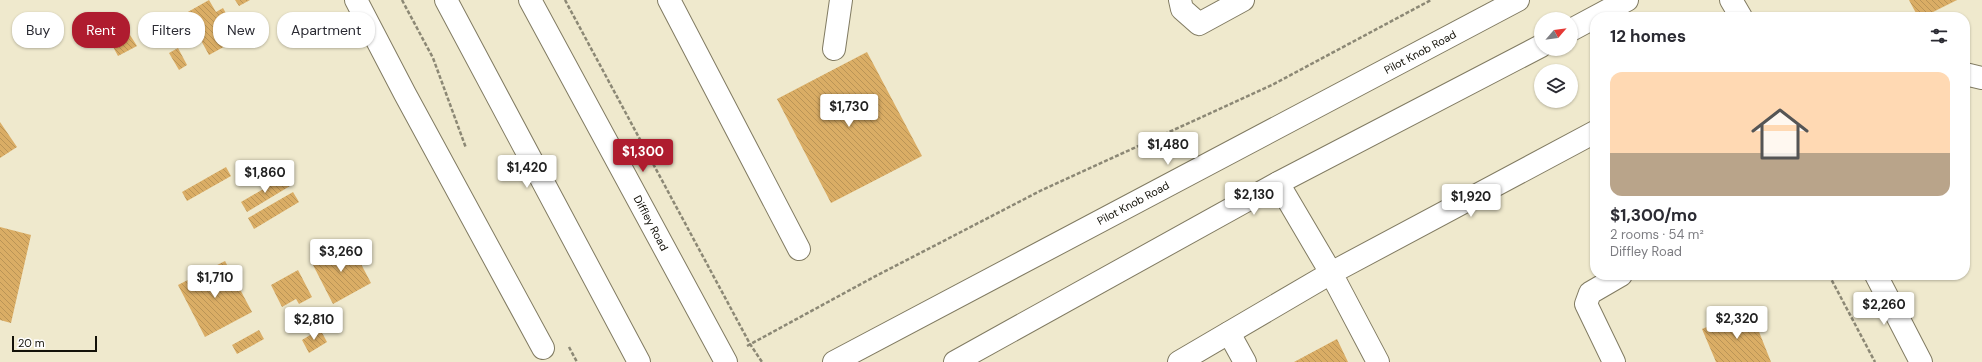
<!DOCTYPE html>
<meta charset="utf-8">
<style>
:root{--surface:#fff;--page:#f7f7f7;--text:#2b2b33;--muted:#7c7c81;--line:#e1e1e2;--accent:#af1c2f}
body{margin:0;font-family:"DM Sans",sans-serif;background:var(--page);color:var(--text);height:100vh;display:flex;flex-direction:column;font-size:15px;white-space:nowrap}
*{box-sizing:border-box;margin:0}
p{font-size:13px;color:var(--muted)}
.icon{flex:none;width:22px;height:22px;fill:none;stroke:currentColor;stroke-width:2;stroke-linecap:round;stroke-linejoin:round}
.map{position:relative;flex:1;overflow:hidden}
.details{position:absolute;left:1590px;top:12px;width:380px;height:268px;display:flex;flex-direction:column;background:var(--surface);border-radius:16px;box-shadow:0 1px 3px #0004}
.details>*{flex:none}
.hud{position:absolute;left:12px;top:12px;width:380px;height:36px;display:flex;gap:8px}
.needle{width:26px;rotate:62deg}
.tools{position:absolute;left:1534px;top:12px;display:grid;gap:8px}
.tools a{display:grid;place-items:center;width:44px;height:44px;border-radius:50%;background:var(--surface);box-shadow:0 1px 3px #0004;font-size:20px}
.scale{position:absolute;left:12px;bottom:10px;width:85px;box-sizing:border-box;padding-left:4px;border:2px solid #131108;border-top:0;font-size:11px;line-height:14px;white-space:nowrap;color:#131108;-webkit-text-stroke:3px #fff;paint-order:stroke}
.price{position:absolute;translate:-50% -34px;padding:0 9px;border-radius:4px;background:#fff;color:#222;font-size:13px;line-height:26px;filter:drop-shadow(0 1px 2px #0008)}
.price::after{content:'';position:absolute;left:50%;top:24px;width:12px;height:9px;margin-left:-6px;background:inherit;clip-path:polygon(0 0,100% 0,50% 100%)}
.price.selected{background:var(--accent);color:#fff}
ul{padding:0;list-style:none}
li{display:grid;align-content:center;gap:8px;height:212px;padding:0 20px}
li+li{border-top:1px solid var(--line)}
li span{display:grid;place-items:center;height:124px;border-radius:12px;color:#555}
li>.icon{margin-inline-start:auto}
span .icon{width:72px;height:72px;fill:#fffc;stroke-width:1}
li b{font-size:17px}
h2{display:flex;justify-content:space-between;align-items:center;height:48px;padding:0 20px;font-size:17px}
.chip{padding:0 14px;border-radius:16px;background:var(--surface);box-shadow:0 1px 3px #0004;font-size:14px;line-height:36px}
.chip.selected{background:var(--accent);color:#fff}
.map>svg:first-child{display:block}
.building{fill:url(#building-back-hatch)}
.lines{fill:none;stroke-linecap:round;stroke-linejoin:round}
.minor-casing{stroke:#817b62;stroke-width:24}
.major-casing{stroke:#817b62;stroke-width:24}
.path{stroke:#8c8875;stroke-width:2.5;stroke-dasharray:4 2;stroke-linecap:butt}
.minor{stroke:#fff;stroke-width:22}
.major{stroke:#fff;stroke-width:22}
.labels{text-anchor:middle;stroke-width:3;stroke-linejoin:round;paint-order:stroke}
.street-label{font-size:11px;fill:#131108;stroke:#fff}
</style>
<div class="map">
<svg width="1982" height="362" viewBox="0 0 1982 362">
<defs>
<pattern id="building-back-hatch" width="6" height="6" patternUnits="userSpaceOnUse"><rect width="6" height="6" fill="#daad65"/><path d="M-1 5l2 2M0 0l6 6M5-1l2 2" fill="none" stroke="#ba9456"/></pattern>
</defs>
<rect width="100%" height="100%" fill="#efe9cd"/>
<g class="building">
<path d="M209 0 216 12 223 8 240 38 209 55 186 13Z"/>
<path d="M235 0H250L239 6Z"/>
<path d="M1909 0H1957L1923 17H1918Z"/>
<path d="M130 35 137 46 118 56 112 45Z"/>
<path d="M178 48 187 65 179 70 169 53Z"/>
<path d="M867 52 922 156 831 203 777 99Z"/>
<path d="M0 122 17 147 0 158Z"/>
<path d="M226 167 231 176 187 201 182 192Z"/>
<path d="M284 177 290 186 247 212 241 202Z"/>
<path d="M293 192 299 202 254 229 248 218Z"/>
<path d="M0 227 31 235 11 323 0 320Z"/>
<path d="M350 243 371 283 333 304 312 263Z"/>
<path d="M225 261 252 312 205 337 178 285Z"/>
<path d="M298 270 312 297 299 304 296 299 282 307 271 285Z"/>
<path d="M1750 309 1771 362H1716L1702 329Z"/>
<path d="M320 329 327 342 309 353 302 340Z"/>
<path d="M259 330 264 339 237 354 232 345Z"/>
<path d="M1337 339 1348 362H1294Z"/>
</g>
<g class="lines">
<defs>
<g id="minor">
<path d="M356 0 405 94 543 348"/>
<path d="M669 0 799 249"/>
<path d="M1180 0 1182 9 1199 24 1243 0"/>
<path d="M1731 0 1741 17"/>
<path d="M834 49 841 0"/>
<path d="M1965 74 1982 78"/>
<path d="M1876 275 1921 362"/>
<path d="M1229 333 1245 362"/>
<path d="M1179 362 1331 273 1278 183"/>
<path d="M1378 362 1331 273 1595 132"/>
<path d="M1614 362 1586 304 1590 293 1621 275"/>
</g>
<g id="major">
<path d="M446 0 639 362"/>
<path d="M530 0 726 362"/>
<path d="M1571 30 1627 0"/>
<path d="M834 362 1518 0"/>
<path d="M955 362 1278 183 1541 46"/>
</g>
</defs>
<use href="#minor" class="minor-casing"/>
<use href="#major" class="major-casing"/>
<g class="path">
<path d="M402 0 433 58 466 148"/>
<path d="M565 0 750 344 762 362"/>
<path d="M1683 16 1684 17"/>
<path d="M1829 275 1875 362"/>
<path d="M747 346 872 278 1042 190 1272 85 1431 0"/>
<path d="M569 347 577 362"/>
</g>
<use href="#minor" class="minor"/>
<use href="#major" class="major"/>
</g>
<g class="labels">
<g class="street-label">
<text transform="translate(1420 52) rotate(-28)" y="4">Pilot Knob Road</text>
<text transform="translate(1133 203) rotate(-28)" y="4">Pilot Knob Road</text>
<text transform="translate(651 223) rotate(62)" y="4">Diffley Road</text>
</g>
</g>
</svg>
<div class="tools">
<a><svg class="needle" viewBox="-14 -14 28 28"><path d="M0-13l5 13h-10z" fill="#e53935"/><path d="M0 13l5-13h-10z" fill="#7c7c81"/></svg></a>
<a><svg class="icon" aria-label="layers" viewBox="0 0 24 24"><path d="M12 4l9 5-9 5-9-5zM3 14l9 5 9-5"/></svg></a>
</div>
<div class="scale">20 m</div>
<b class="price" style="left:849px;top:128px">$1,730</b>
<b class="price" style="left:1168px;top:166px">$1,480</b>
<b class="price selected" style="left:643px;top:173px">$1,300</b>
<b class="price" style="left:527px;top:189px">$1,420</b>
<b class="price" style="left:265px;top:194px">$1,860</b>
<b class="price" style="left:1254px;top:216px">$2,130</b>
<b class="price" style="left:1471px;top:218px">$1,920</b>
<b class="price" style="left:341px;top:273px">$3,260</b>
<b class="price" style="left:215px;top:299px">$1,710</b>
<b class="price" style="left:1884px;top:326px">$2,260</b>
<b class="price" style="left:1737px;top:340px">$2,320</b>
<b class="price" style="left:314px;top:341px">$2,810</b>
<div class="hud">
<a class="chip">Buy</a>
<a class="chip selected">Rent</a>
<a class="chip">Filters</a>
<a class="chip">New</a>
<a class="chip">Apartment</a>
</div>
<section class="details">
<h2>12 homes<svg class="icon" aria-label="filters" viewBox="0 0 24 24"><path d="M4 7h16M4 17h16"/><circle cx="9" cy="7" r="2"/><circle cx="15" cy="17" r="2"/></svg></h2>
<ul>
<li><span style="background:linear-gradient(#ffd9b3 65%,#b9a48a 0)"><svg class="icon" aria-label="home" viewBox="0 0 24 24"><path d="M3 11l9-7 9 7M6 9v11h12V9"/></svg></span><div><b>$1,300/mo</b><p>2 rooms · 54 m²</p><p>Diffley Road</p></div></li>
</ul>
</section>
</div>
